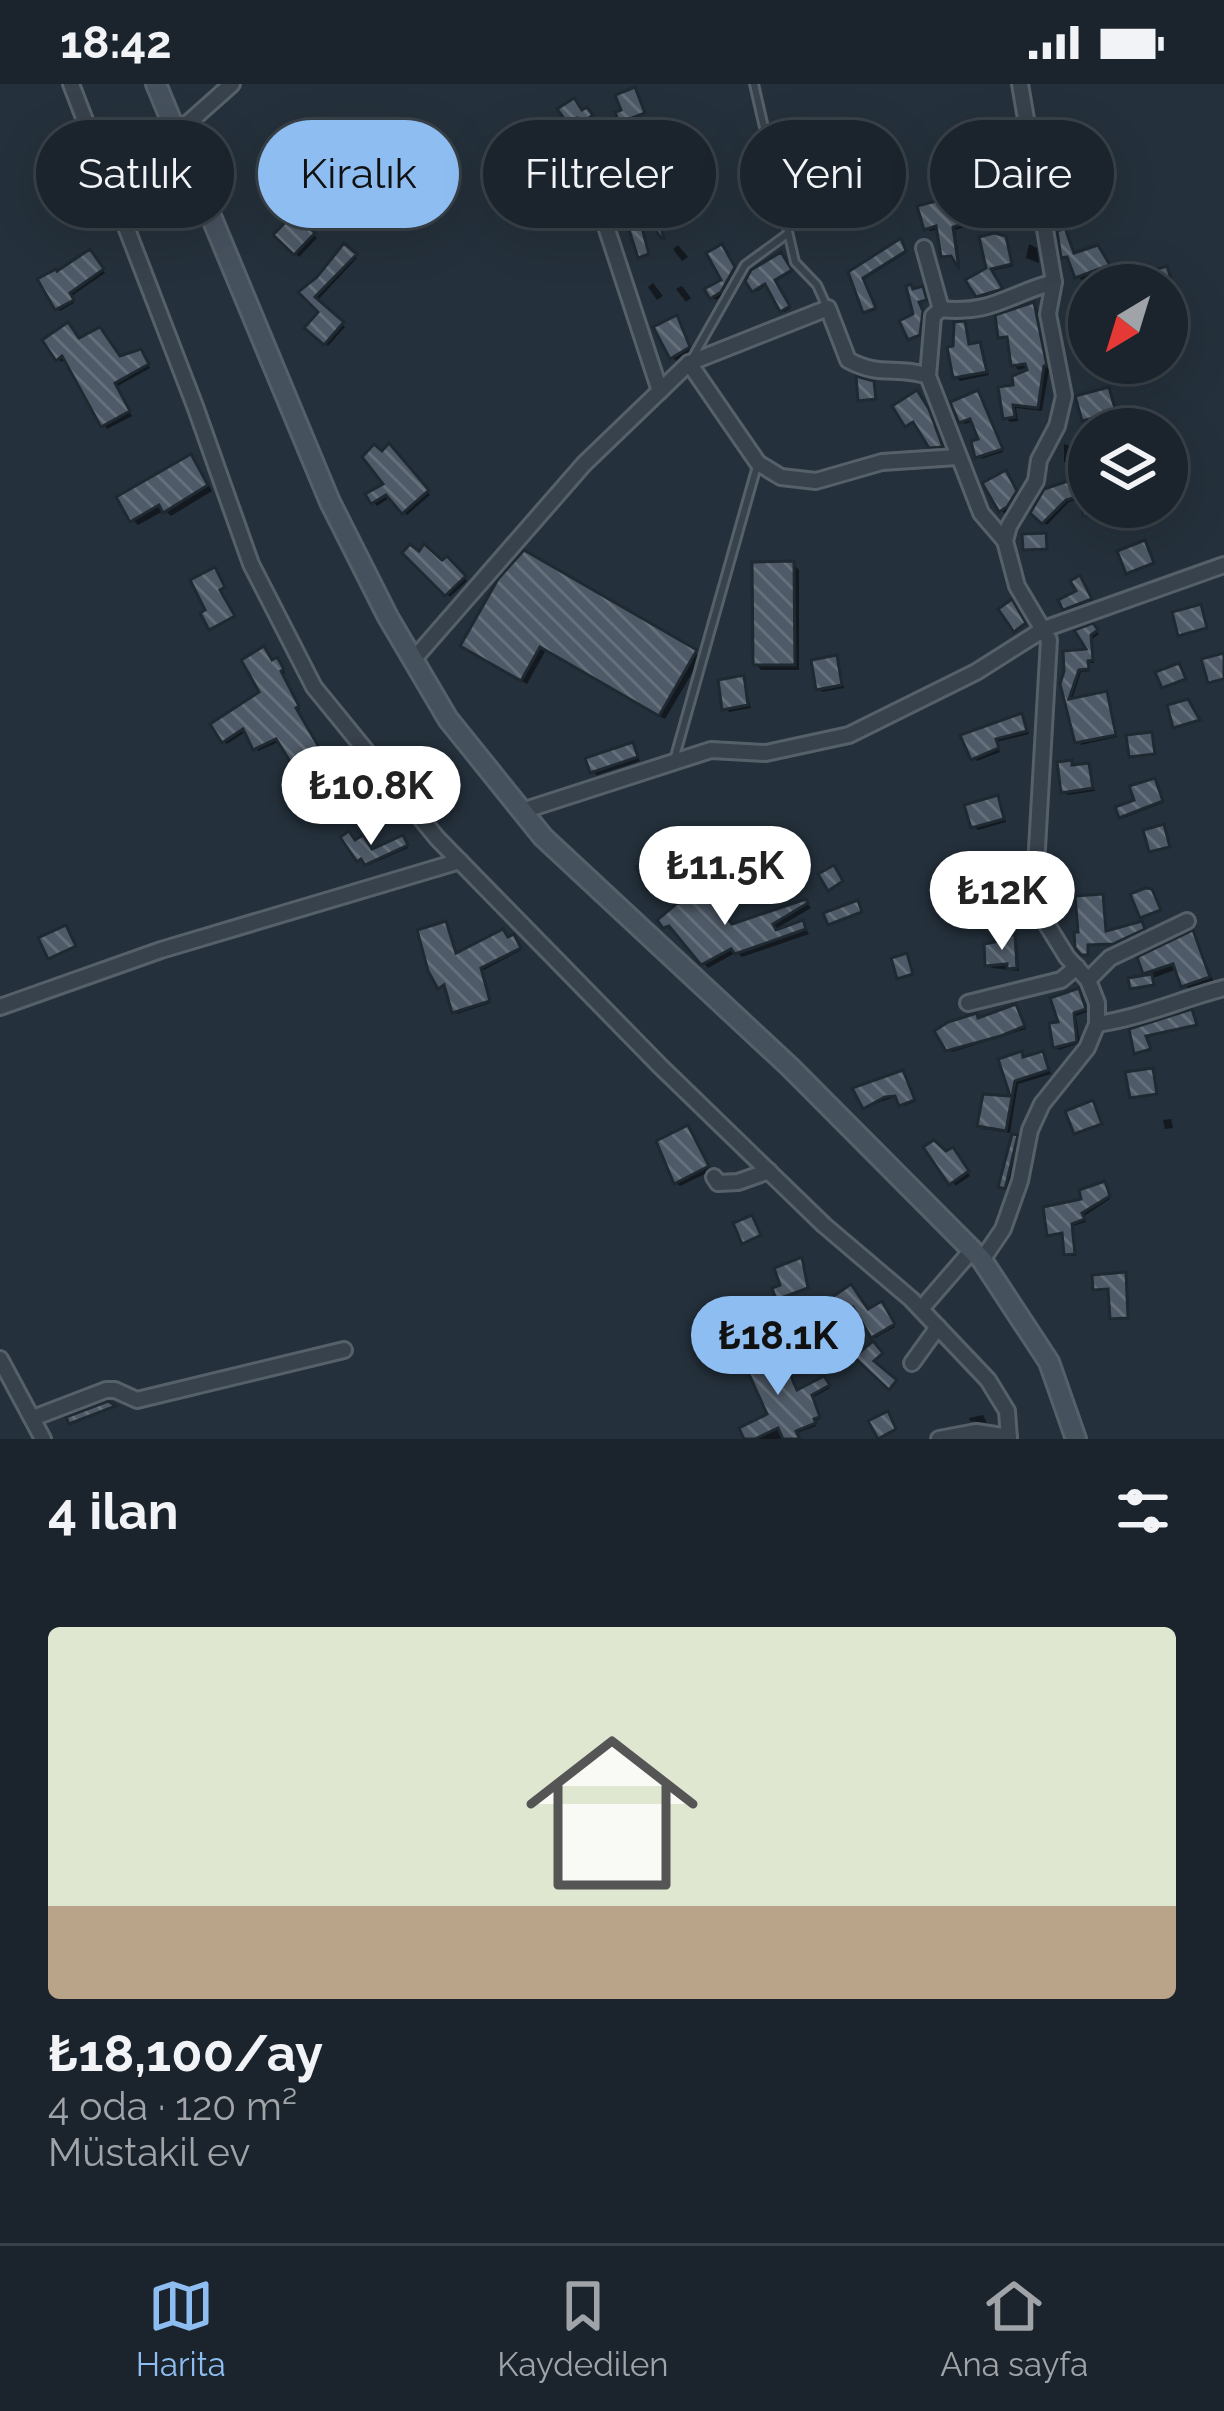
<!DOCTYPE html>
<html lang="tr">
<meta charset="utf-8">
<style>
:root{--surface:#1b242c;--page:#283038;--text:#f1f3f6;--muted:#a0a4a9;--line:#394148;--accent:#8ebdf2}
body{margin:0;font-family:Raleway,sans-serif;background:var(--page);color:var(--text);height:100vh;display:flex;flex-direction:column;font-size:45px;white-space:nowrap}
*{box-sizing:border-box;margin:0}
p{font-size:39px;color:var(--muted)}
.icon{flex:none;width:66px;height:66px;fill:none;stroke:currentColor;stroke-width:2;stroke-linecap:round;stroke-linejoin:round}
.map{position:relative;height:1355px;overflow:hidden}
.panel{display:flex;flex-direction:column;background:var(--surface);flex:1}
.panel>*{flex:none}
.guide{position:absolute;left:36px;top:36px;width:1152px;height:108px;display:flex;gap:24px}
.needle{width:78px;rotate:218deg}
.controls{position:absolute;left:1068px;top:180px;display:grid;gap:24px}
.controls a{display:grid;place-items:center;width:120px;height:120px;border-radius:50%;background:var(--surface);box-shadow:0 12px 48px #0002,0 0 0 3px var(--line);font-size:60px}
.price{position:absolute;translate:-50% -102px;padding:0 27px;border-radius:42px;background:#fff;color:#222;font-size:39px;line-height:78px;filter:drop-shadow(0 3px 6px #0008)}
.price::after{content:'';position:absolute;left:50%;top:72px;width:36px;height:27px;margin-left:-18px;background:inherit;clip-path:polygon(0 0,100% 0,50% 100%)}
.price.selected{background:var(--accent);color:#111}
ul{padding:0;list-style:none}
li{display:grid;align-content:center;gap:24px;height:636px;padding:0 48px}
li span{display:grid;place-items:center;height:372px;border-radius:12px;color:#555}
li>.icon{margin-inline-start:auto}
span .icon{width:216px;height:216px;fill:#fffc;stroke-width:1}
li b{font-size:51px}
h2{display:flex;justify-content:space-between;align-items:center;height:144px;padding:0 48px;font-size:51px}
.tag{padding:0 42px;border-radius:54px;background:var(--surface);box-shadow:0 12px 48px #0002,0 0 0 3px var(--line);font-size:42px;line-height:108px}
.tag.selected{background:var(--accent);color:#111}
.status{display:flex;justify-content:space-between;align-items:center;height:84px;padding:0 60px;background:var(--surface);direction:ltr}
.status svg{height:33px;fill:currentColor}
.tabs{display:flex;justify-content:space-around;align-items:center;height:168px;border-top:3px solid var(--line);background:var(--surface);font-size:33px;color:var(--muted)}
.tabs a{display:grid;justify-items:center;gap:6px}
.tabs .selected{color:var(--accent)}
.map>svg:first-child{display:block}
.shadow{fill:#0007}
.building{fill:url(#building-back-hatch);stroke:#1f2932;stroke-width:3}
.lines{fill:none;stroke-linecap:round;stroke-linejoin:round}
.lane-casing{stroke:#566069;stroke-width:12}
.street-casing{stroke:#566069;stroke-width:20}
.secondary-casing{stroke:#566069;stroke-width:24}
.lane{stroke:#38424c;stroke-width:6}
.street{stroke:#38424c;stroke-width:14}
.secondary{stroke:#46515e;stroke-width:18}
</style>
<div class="status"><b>18:42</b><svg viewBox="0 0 49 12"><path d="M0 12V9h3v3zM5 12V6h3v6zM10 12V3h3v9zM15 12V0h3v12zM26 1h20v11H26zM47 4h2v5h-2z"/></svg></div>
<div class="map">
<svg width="1224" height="1355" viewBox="0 0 1224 1355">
<defs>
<pattern id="building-back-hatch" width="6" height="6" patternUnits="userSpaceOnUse" patternTransform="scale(3)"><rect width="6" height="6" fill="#4e5a67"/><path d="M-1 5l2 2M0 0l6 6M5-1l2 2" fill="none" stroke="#65707b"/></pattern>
</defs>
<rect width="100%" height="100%" fill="#24303b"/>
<g class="shadow">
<path d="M958 114 968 142 955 146 960 181 956 174 944 172 940 145 930 147 926 144Z"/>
<path d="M294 133 317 154 299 173 277 151Z"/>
<path d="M1064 148 1076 172 1101 168 1111 185 1081 196 1071 176 1065 174 1060 149Z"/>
<path d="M1004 155 1013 182 991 187 1003 208 981 214 978 211Z"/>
<path d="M902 159 906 169 863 196 876 226 867 229 851 189Z"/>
<path d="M1029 160 1037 164 1039 179 1026 174Z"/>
<path d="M678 161 688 173 682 177 673 165Z"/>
<path d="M345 163 357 174 316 218 345 243 328 262 308 244 322 228 302 208 319 195Z"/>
<path d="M725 167 737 189 724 212 716 216 712 213 725 197Z"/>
<path d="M90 169 105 189 70 213 74 219 60 227 57 224Z"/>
<path d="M781 172 791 188 775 198 790 225 784 228 768 200 756 208 748 197Z"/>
<path d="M1166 185 1177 209 1167 212V201H1140Z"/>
<path d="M653 199 663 212 657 216 648 203Z"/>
<path d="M682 202 691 214 686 218 676 205Z"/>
<path d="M1034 222 1038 226 1049 286 1042 327 1016 324 1018 337 1010 338 1006 334 1017 303 1039 281 1018 286 1014 281 1011 256 1001 252Z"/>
<path d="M676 235 691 268 676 277 672 273Z"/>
<path d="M963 240 971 263 979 261 983 265 989 291 960 297 956 293V264Z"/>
<path d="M79 258 120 275 144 272 150 284 116 303 132 332 107 345 67 275 62 278 58 275Z"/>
<path d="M1122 279H1147L1152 293 1131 300Z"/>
<path d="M1108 306 1118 331 1088 339 1085 335Z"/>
<path d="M980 313 1003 368 981 375 982 357 974 337 965 340 962 338Z"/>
<path d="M1064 360 1075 364 1072 379 1089 374V382L1064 378Z"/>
<path d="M389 363 430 411 407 431 391 413 377 422 374 418 388 400 382 371Z"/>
<path d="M196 379 212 407 171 432 165 426 138 441 133 436Z"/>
<path d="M1089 393V413L1069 418 1047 441 1034 428Z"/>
<path d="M1009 394 1019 412 1005 430 1001 426Z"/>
<path d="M406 469 442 480 447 476 467 497 450 513Z"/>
<path d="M793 480 799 486V586H761L756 580Z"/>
<path d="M501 497 695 569 701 574 665 635 546 566 527 600 469 567Z"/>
<path d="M1092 543 1099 550 1092 555 1094 579H1090V587L1081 588 1071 618 1106 610 1117 653 1081 661 1063 600 1092 568 1079 548Z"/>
<path d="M836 575 844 604 822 608 819 604Z"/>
<path d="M272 579 280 580 285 589 282 591 300 626 296 628 324 674 301 688 281 657 258 667 247 647 227 660 224 657 263 609Z"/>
<path d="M743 595 751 624 729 628 725 624Z"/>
<path d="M1022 632 1029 650 996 658 1000 668 977 677 974 674Z"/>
<path d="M632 661 640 677 597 691 593 688Z"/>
<path d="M1088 682 1095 707 1068 711 1064 707Z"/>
<path d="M365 692 378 707 374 711 361 695Z"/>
<path d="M1156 699 1163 719 1124 734 1122 733Z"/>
<path d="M997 714 1006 738 978 746 974 743Z"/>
<path d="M404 756 408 764 369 781 360 776 355 760 372 768Z"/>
<path d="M1102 813 1107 850 1144 843 1146 848 1117 861 1089 862 1087 873 1078 863Z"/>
<path d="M806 818 811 824 774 846 802 839 809 850 742 873 737 868 708 884 676 845 671 847 661 836 731 843Z"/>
<path d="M1193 850 1214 898 1189 907 1178 885 1153 894 1154 902 1133 903 1151 893 1146 889Z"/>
<path d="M1013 854 1017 858 1019 887 992 884 988 880Z"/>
<path d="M516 856 521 866 482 887 490 919 457 930 447 903H440L457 872Z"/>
<path d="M1078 907 1087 928 1076 932 1080 959 1059 966 1056 963 1062 940Z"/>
<path d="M1018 926 1026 945 952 968 949 965 980 937Z"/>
<path d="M1193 931 1197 942 1146 953 1150 967 1137 969 1132 947Z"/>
<path d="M1042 970 1051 990 1018 1000 1010 1049 984 1045 981 1041 985 1013 1014 1015 1002 977Z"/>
<path d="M904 992 915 1018 904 1022 898 1012 865 1023Z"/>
<path d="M1171 1035 1173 1044 1165 1045 1163 1036Z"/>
<path d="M691 1048 711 1087 680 1102 676 1099Z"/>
<path d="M1016 1054 1020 1058 1009 1107 1001 1102Z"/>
<path d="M956 1070 970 1092 955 1102 945 1071Z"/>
<path d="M1106 1103 1110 1115 1083 1133 1086 1138 1073 1142 1076 1172H1070L1065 1151H1050L1085 1117Z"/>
<path d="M851 1204 868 1229 882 1221 895 1243 875 1254 856 1223 843 1232 832 1217Z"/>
<path d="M736 1261 742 1274 761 1266 775 1297 788 1291 798 1309 824 1295 830 1304 812 1314 820 1335 815 1337 816 1342 797 1349 799 1355H748L743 1345 771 1331 746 1276 737 1280 731 1263Z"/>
<path d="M983 1331 987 1339 970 1337 969 1334Z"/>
</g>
<g class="building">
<path d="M635 3 645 29 619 39 615 28 621 26 615 11Z"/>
<path d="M574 14 582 26 587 23 593 31 581 40 577 34 568 40 557 25Z"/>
<path d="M959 111 966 139 953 143 959 185 951 172 941 173 936 142 924 146 917 122Z"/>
<path d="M651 112 664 154 662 155 635 117Z"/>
<path d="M635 117 649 170 638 174 621 121Z"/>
<path d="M1029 125 1032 142 1016 144 1013 127Z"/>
<path d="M294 129 315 149 294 171 273 151Z"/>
<path d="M1065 144 1074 169 1098 161 1110 181 1075 194 1067 173 1061 174 1057 147Z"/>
<path d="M994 149 1006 152 1012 180 991 185 1003 205 976 213 965 196 986 184 979 153Z"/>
<path d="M901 154 906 167 863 194 876 224 863 229 848 188Z"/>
<path d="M344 159 357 170 315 213 344 238 324 261 304 244 318 228 298 208 317 193Z"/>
<path d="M722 160 735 183 721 208 710 215 704 205 721 196 706 169Z"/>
<path d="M90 165 104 185 70 209 74 216 55 226 37 195 56 185 57 187Z"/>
<path d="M781 168 792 186 775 196 790 222 780 228 765 200 752 208 745 197 751 186Z"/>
<path d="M1167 182 1173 201H1137L1134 192Z"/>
<path d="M911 200 913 205 923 202 927 216 919 218 923 227 920 251 908 256 899 237 913 230 906 202Z"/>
<path d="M1034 218 1047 282H1044L1038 324 1013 321 1015 333 1003 335 998 303 1013 301 1012 292 1027 286 1025 280 1011 282 1007 253 998 254 995 231Z"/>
<path d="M677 231 690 263 670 275 653 243Z"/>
<path d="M965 237 969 260 980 258 987 288 953 294 947 263 953 262 954 238Z"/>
<path d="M68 238 79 254 100 243 120 272 141 265 149 280 115 299 130 327 101 343 62 272 56 277 42 256Z"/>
<path d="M1119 279H1147L1151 290 1125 298Z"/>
<path d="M856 292 874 297 876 315 858 317Z"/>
<path d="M1109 303 1116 328 1082 337 1075 312Z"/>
<path d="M917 306 929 325 943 363 929 364 913 338 905 343 892 322Z"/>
<path d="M978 306 1003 365 975 374 971 357 978 355 970 335 959 339 950 318Z"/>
<path d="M389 359 429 406 402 430 386 411 371 420 365 410 383 400 362 373 374 360 382 367Z"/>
<path d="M191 370 208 401 163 429 159 421 130 438 116 413Z"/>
<path d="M1006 386 1017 407 1007 423 999 428 982 399Z"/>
<path d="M1089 390V432H1083L1080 412 1066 416 1042 440 1030 429 1044 405Z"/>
<path d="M1046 449 1047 465 1023 466 1022 450Z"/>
<path d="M1145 456 1154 479 1126 490 1117 467Z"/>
<path d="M410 460 419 467 424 460 442 476 447 472 466 492 445 512 402 469Z"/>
<path d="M524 466 697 566 659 632 540 563 521 597 460 562 498 495Z"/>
<path d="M794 477 795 581H753L752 478Z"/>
<path d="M215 483 225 503 220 506 235 532 209 546 200 529 205 526 190 496Z"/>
<path d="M1080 491 1092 515 1063 526 1058 516 1076 507 1070 497Z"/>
<path d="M1012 515 1026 539 1014 548 998 525Z"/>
<path d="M1201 520 1207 544 1178 552 1172 528Z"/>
<path d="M1093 539 1098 546 1091 551 1093 576 1088 577 1089 585 1079 586 1069 615 1107 607 1116 651 1075 659 1060 600 1064 587 1063 567 1086 565 1074 546Z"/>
<path d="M264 562 272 576 277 573 284 585 281 587 299 622 296 624 323 670 296 687 276 655 253 666 243 645 222 659 210 640 259 608 241 576Z"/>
<path d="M1224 569V595L1208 599 1201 575Z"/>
<path d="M837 571 842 601 816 606 811 576Z"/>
<path d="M1179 579 1186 595 1162 604 1155 588Z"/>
<path d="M744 591 748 621 722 626 718 596Z"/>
<path d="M1188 615 1200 636 1173 644 1167 621Z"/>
<path d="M1022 629 1027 647 996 655 999 664 971 676 960 651Z"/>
<path d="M1152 648 1155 670 1129 673 1126 651Z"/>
<path d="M633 658 638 673 590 689 585 674Z"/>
<path d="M1072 676V681L1089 679 1093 704 1061 709 1057 678Z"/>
<path d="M333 687 345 710 324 721 312 697Z"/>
<path d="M1155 694 1163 717 1119 734 1115 723 1134 716 1129 702Z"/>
<path d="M998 711 1004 735 971 744 964 721Z"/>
<path d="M1164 740 1170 763 1149 768 1143 746Z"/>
<path d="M349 747 355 756 363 751 372 765 403 751 408 761 365 781 361 775 357 778 340 753Z"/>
<path d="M661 771 672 792 647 805 636 783Z"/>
<path d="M834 781 843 797 828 807 818 790Z"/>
<path d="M997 797 1001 806 1007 804 1012 815 981 829 972 809Z"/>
<path d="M1145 804 1152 805 1161 826 1140 834 1130 810Z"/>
<path d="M704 810 732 840 806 815 808 819 773 840 776 846 803 836 806 845 735 870 731 865 701 881 669 842 663 844 657 836 676 820Z"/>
<path d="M1103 810 1106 847 1142 837 1145 845 1113 860 1088 861V871H1081L1075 864 1074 848H1078L1075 812Z"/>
<path d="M858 816 862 828 828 841 823 829Z"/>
<path d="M446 837 456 869 503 845 508 853 514 850 521 864 481 884 490 917 452 929 444 901 438 905 428 887 417 846Z"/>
<path d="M66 841 76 862 48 875 38 854Z"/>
<path d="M1193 846 1210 893 1181 903 1173 880 1143 890 1137 873Z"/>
<path d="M1005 851H1015L1017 884 1007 885V880L985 882 984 860 1005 856Z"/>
<path d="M907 869 913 890 897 895 891 874Z"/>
<path d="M1152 890 1154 901 1130 905 1128 894Z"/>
<path d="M1079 904 1086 925 1074 929 1077 958 1053 964 1049 939 1058 938 1050 914Z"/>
<path d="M1016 920 1025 942 1001 952 946 967 934 947 948 938 977 929 978 934Z"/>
<path d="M1192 925 1197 941 1146 952 1151 965 1134 970 1129 945Z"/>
<path d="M1022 967 1023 973 1043 967 1049 986 1015 997 1006 1047 977 1042 983 1010 1010 1012 998 975Z"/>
<path d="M1153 984 1157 1010 1130 1014 1125 988Z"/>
<path d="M903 986 915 1016 899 1022 895 1012 885 1013 863 1025 852 1004Z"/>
<path d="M1093 1016 1102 1040 1074 1050 1065 1027Z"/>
<path d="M688 1041 709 1082 674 1100 656 1057Z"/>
<path d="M1012 1050 1018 1051 1005 1105 998 1103Z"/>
<path d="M934 1056 946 1067 953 1063 969 1087 949 1101 923 1063Z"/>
<path d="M1105 1097 1110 1112 1082 1129 1085 1135 1072 1140 1075 1170 1064 1171 1062 1149 1047 1152 1043 1123 1081 1115 1079 1106Z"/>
<path d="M752 1131 761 1151 742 1160 733 1139Z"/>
<path d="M802 1173 808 1204 776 1216 772 1204 780 1201 774 1184Z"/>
<path d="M1126 1188 1128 1234 1110 1235 1108 1205 1093 1206 1092 1191Z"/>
<path d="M851 1200 868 1225 882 1217 895 1240 871 1254 853 1223 839 1232 828 1216Z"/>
<path d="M763 1221 768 1237 745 1244 740 1228Z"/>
<path d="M873 1257 883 1269 874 1277 897 1296 889 1306 854 1273Z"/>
<path d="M736 1258 741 1271 761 1262 774 1294 789 1288 797 1306 824 1292 830 1301 812 1311 820 1333 814 1335 816 1339 796 1347 800 1355H783L778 1344 755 1355H744L739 1344 767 1330 742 1275 734 1281 727 1261Z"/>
<path d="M108 1317 116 1322 69 1340 66 1333Z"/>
<path d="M888 1327 896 1345 878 1355 868 1337Z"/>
</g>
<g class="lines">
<defs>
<g id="lane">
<path d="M754 0 795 178 817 201 826 221"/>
<path d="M694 271 745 181 786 151"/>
<path d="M674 676 757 382"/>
</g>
<g id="street">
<path d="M71 0 195 322 251 480 314 603 437 754 660 982 824 1141 911 1215 988 1296 1007 1327 1009 1355"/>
<path d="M177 49 232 0"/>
<path d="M597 60 596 112 660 307"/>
<path d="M924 164 941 225"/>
<path d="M689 279 758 379 781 393 816 397 882 378 957 373"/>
<path d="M928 292 933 232 941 225C990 231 1009 210 1054 198"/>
<path d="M413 576 584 380 689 279 828 224 848 276C881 294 897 281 928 292L981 429 1005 457"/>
<path d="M522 727 711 666 766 669 849 651 976 588 1044 545 1224 481"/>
<path d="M1088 896 1110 874 1187 837"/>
<path d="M968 919 1061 896 1077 883"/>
<path d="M0 923 161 866 460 777"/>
<path d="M1097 940C1140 934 1182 915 1224 904"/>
<path d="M714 1093 718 1099 738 1098 769 1087"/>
<path d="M982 1176 1003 1145 1020 1097 1030 1046 1042 1020 1087 964 1097 940V919L1088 896 1067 873 1046 839 1036 782 1049 556 1017 502 1005 457 1009 442 1036 397 1039 376 1057 342 1064 312 1048 230 1054 198 1020 0"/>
<path d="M921 1225 972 1166"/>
<path d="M0 1275 43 1355"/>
<path d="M912 1279 938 1243"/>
<path d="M33 1334 106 1306H115L137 1316 344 1266"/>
<path d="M939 1355 976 1348 1009 1353"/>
</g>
<path id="secondary" d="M156 0 330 418 388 533 448 635 543 753 790 983 982 1176 1049 1278 1076 1355"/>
</defs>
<use href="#lane" class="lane-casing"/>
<use href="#street" class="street-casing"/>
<use href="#secondary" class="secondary-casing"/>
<use href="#lane" class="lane"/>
<use href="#street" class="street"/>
<use href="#secondary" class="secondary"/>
</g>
</svg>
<div class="controls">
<a><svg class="needle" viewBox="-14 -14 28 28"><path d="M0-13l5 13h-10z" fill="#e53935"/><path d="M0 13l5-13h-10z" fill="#a0a4a9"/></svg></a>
<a><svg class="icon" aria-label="layers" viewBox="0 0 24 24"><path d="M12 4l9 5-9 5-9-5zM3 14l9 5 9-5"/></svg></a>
</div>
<b class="price" style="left:371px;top:764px">₺10.8K</b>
<b class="price" style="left:725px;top:844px">₺11.5K</b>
<b class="price" style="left:1002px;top:869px">₺12K</b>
<b class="price selected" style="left:778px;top:1314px">₺18.1K</b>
<div class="guide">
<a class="tag">Satılık</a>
<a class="tag selected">Kiralık</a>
<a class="tag">Filtreler</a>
<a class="tag">Yeni</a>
<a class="tag">Daire</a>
</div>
</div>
<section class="panel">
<h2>4 ilan<svg class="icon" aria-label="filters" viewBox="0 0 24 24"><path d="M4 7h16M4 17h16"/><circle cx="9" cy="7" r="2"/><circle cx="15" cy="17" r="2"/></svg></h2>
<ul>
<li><span style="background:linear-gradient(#dfe7d0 75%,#b9a48a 0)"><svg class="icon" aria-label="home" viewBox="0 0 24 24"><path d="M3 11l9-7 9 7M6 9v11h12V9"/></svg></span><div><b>₺18,100/ay</b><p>4 oda · 120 m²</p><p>Müstakil ev</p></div></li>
</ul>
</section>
<nav class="tabs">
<a class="selected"><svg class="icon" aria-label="map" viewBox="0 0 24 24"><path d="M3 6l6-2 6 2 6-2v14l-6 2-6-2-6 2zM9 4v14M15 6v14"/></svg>Harita</a>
<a><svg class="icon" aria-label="saved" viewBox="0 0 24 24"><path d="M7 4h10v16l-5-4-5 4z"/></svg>Kaydedilen</a>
<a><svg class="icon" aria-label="home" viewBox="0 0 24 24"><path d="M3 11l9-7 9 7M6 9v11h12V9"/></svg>Ana sayfa</a>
</nav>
